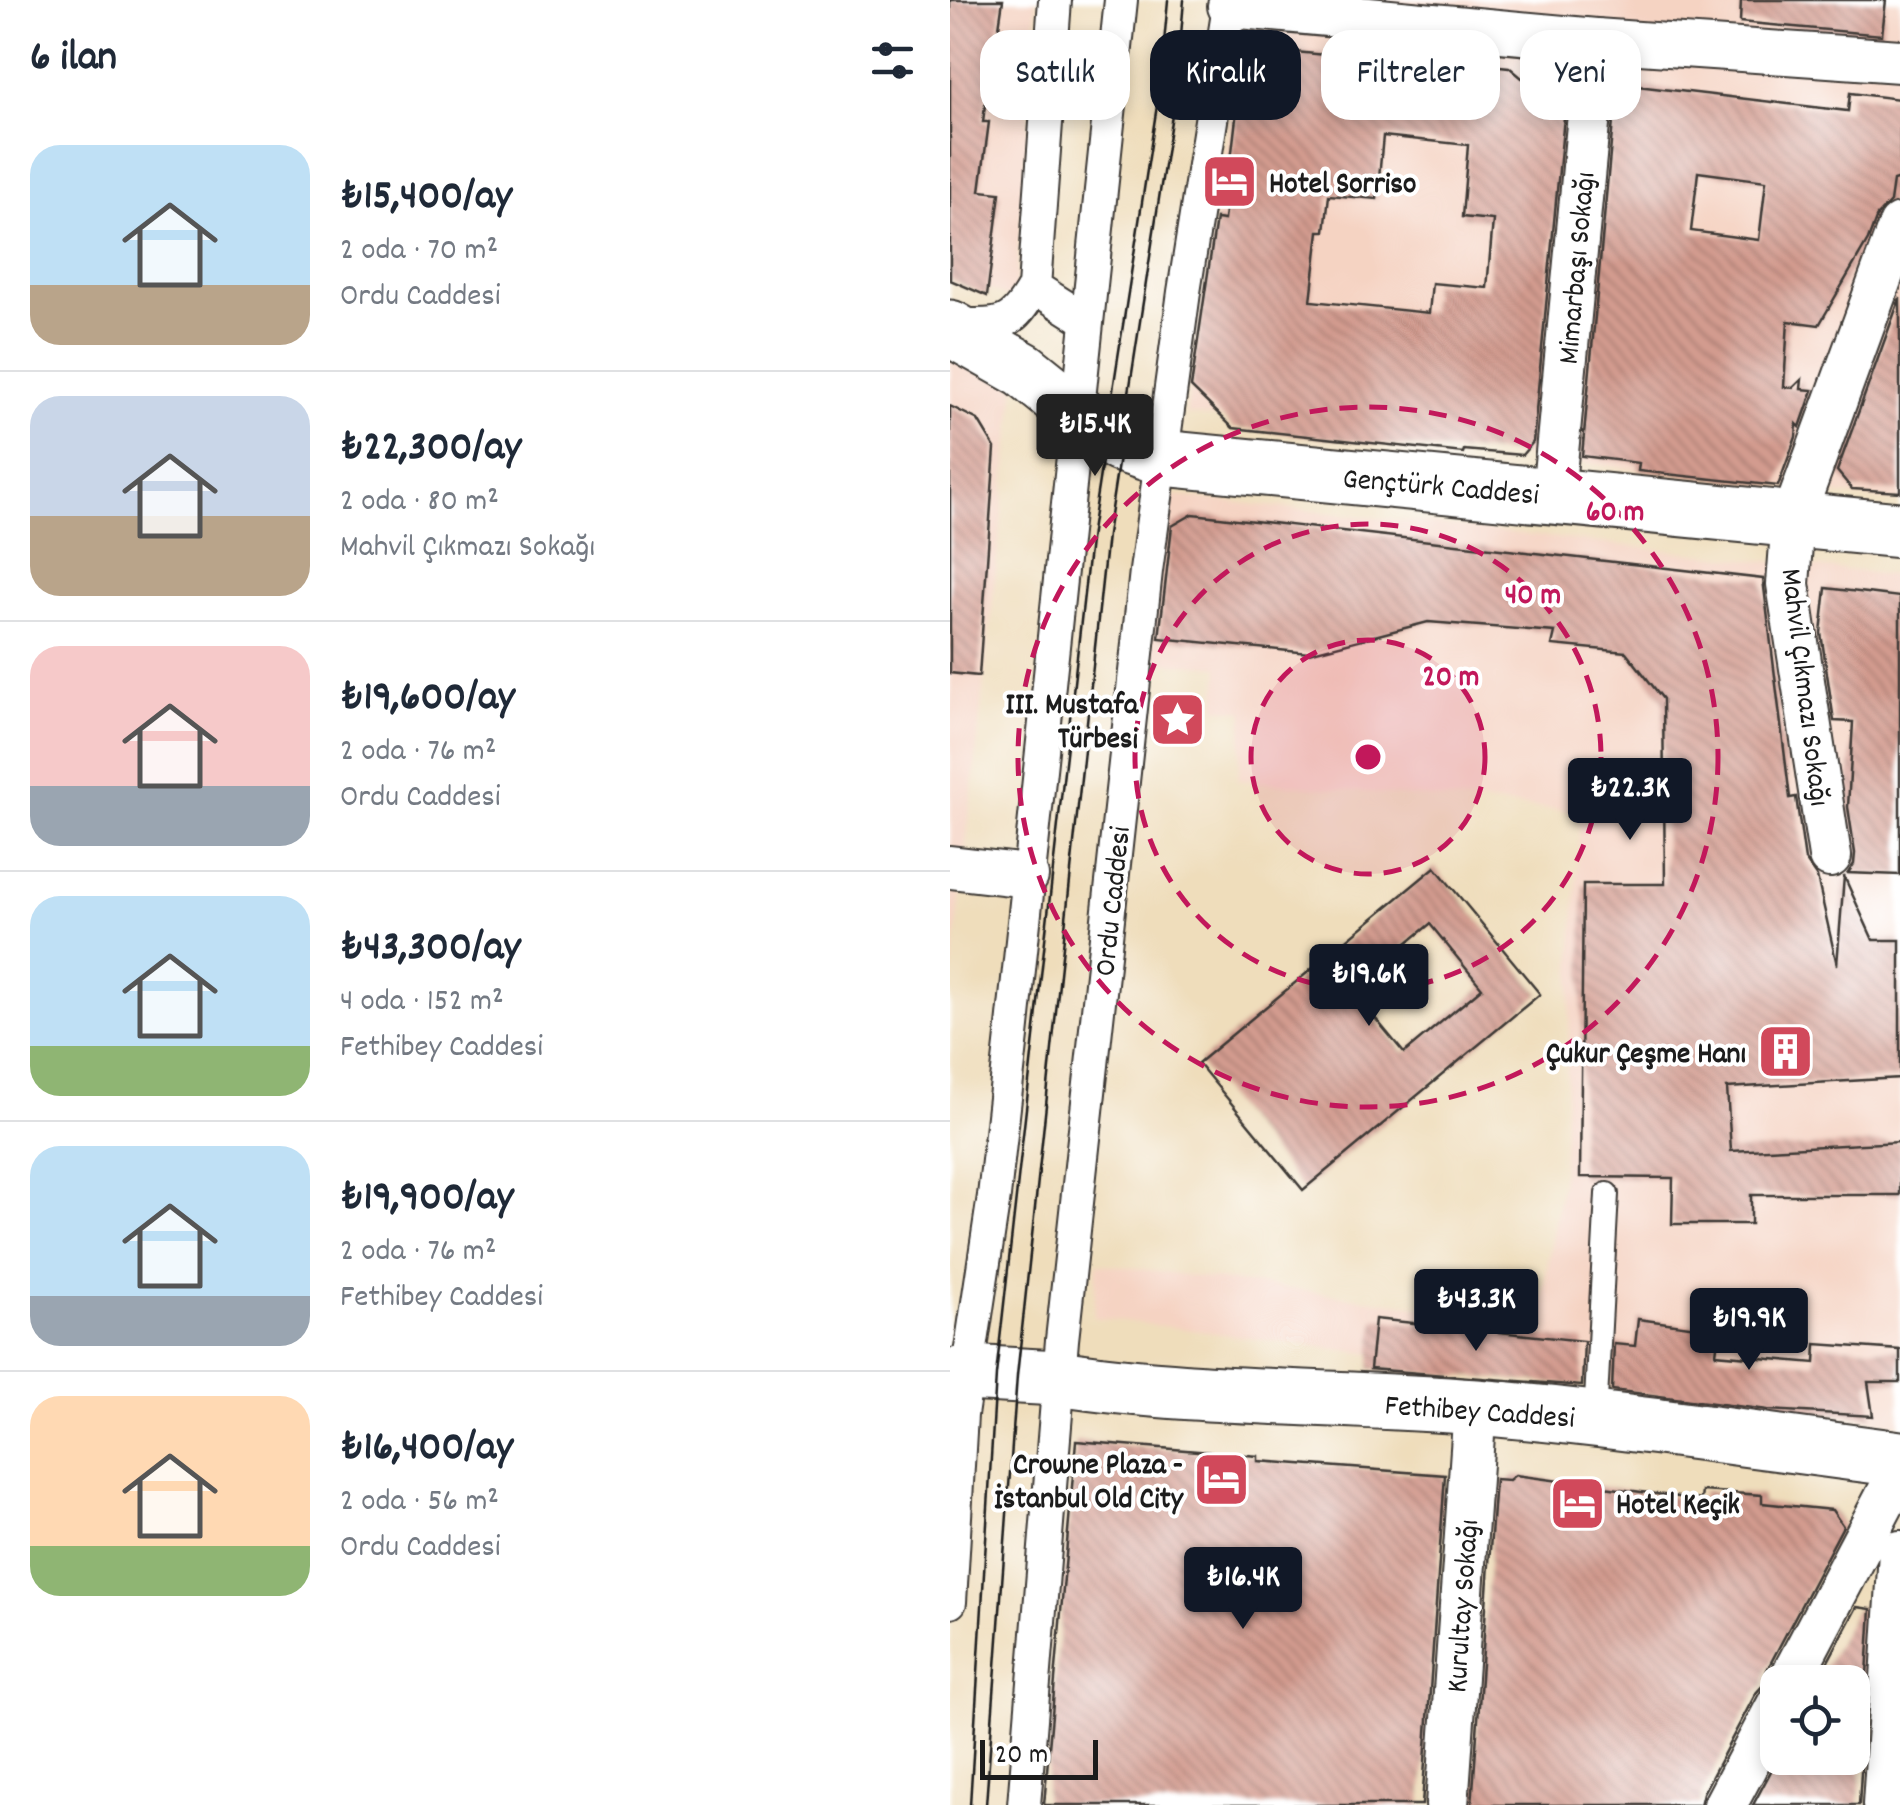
<!DOCTYPE html>
<html lang="tr">
<meta charset="utf-8">
<style>
:root{--surface:#fff;--page:#f2f2f3;--text:#1f2937;--muted:#747a83;--line:#e0e1e3;--accent:#111827}
body{margin:0;font-family:Dekko,sans-serif;background:var(--page);color:var(--text);height:100vh;display:flex;flex-direction:column;font-size:38px;white-space:nowrap}
*{box-sizing:border-box;margin:0}
p{font-size:32px;color:var(--muted)}
.icon{flex:none;width:55px;height:55px;fill:none;stroke:currentColor;stroke-width:2;stroke-linecap:round;stroke-linejoin:round}
.map{position:relative;flex:1;overflow:hidden}
.drawer{display:flex;flex-direction:column;background:var(--surface);width:950px}
.drawer>*{flex:none}
.guide{position:absolute;left:30px;top:30px;width:770px;height:90px;display:flex;gap:20px}
.controls{position:absolute;left:810px;top:1665px;display:grid;gap:20px}
.controls a{display:grid;place-items:center;width:110px;height:110px;border-radius:20px;background:var(--surface);box-shadow:0 5px 15px #0003;font-size:50px}
.scale{position:absolute;left:30px;bottom:25px;width:118px;box-sizing:border-box;padding-left:10px;border:5px solid #1c1c1c;border-top:0;font-size:28px;line-height:35px;white-space:nowrap;color:#1c1c1c;-webkit-text-stroke:8px #fff;paint-order:stroke}
.price{position:absolute;translate:-50% -85px;padding:0 22px;border-radius:10px;background:var(--accent);color:#fff;font-size:32px;line-height:65px;filter:drop-shadow(0 2px 5px #0008)}
.price::after{content:'';position:absolute;left:50%;top:60px;width:30px;height:22px;margin-left:-15px;background:inherit;clip-path:polygon(0 0,100% 0,50% 100%)}
.price.on{background:#222;color:#fff}
ul{padding:0;list-style:none}
li{display:flex;align-items:center;gap:30px;height:250px;padding:0 30px}
li+li{border-top:2px solid var(--line)}
li span{display:grid;place-items:center;flex:none;width:280px;height:200px;border-radius:30px;color:#555}
li>.icon{margin-inline-start:auto}
span .icon{width:120px;height:120px;fill:#fffc;stroke-width:1}
li b{font-size:42px}
h2{display:flex;justify-content:space-between;align-items:center;height:120px;padding:0 30px;font-size:42px}
.tag{padding:0 35px;border-radius:30px;background:var(--surface);box-shadow:0 5px 15px #0003;font-size:35px;line-height:90px}
.tag.on{background:var(--accent);color:#fff}
main{display:flex;flex:1;min-height:0}
.map>svg:first-child{display:block}
.built{fill:#f5d3c2}
.building{fill:url(#building-back-hatch);fill-rule:evenodd}
.lines{fill:none;stroke-linecap:round;stroke-linejoin:round}
.service-casing{stroke:#3c3934;stroke-width:26}
.pedestrian-casing{stroke:#3c3934;stroke-width:36}
.minor-casing{stroke:#3c3934;stroke-width:46}
.tertiary-casing{stroke:#3c3934;stroke-width:59}
.secondary-casing{stroke:#3c3934;stroke-width:59}
.service{stroke:#fff;stroke-width:22}
.pedestrian{stroke:#fff;stroke-width:32}
.minor{stroke:#fff;stroke-width:42}
.tertiary{stroke:#fff;stroke-width:55}
.secondary{stroke:#fff;stroke-width:55}
.tram{stroke:#1c1c1c;stroke-width:2.5}
.ring{fill:none;stroke:#c2185b;stroke-width:5;stroke-dasharray:18 12}
.labels{text-anchor:middle;stroke-width:8;stroke-linejoin:round;paint-order:stroke}
.poi-label{font-size:30px;font-weight:bold;fill:#1c1c1c;stroke:#fff;text-anchor:end}
.street-label{font-size:30px;fill:#1c1c1c;stroke:#fff}
.centre{fill:#c2185b;stroke:#fff;stroke-width:5}
.ring-label{font-size:30px;text-anchor:middle;font-weight:bold;fill:#c2185b;stroke:#fff;stroke-width:8;stroke-linejoin:round;paint-order:stroke}
</style>
<main>
<section class="drawer">
<h2>6 ilan<svg class="icon" aria-label="filters" viewBox="0 0 24 24"><path d="M4 7h16M4 17h16"/><circle cx="9" cy="7" r="2"/><circle cx="15" cy="17" r="2"/></svg></h2>
<ul>
<li><span style="background:linear-gradient(#bfe0f5 70%,#b9a48a 0)"><svg class="icon" aria-label="home" viewBox="0 0 24 24"><path d="M3 11l9-7 9 7M6 9v11h12V9"/></svg></span><div><b>₺15,400/ay</b><p>2 oda · 70 m²</p><p>Ordu Caddesi</p></div></li>
<li><span style="background:linear-gradient(#c9d6e8 60%,#b9a48a 0)"><svg class="icon" aria-label="home" viewBox="0 0 24 24"><path d="M3 11l9-7 9 7M6 9v11h12V9"/></svg></span><div><b>₺22,300/ay</b><p>2 oda · 80 m²</p><p>Mahvil Çıkmazı Sokağı</p></div></li>
<li><span style="background:linear-gradient(#f6c9c9 70%,#9aa5b1 0)"><svg class="icon" aria-label="home" viewBox="0 0 24 24"><path d="M3 11l9-7 9 7M6 9v11h12V9"/></svg></span><div><b>₺19,600/ay</b><p>2 oda · 76 m²</p><p>Ordu Caddesi</p></div></li>
<li><span style="background:linear-gradient(#bfe0f5 75%,#8fb573 0)"><svg class="icon" aria-label="home" viewBox="0 0 24 24"><path d="M3 11l9-7 9 7M6 9v11h12V9"/></svg></span><div><b>₺43,300/ay</b><p>4 oda · 152 m²</p><p>Fethibey Caddesi</p></div></li>
<li><span style="background:linear-gradient(#bfe0f5 75%,#9aa5b1 0)"><svg class="icon" aria-label="home" viewBox="0 0 24 24"><path d="M3 11l9-7 9 7M6 9v11h12V9"/></svg></span><div><b>₺19,900/ay</b><p>2 oda · 76 m²</p><p>Fethibey Caddesi</p></div></li>
<li><span style="background:linear-gradient(#ffd9b3 75%,#8fb573 0)"><svg class="icon" aria-label="home" viewBox="0 0 24 24"><path d="M3 11l9-7 9 7M6 9v11h12V9"/></svg></span><div><b>₺16,400/ay</b><p>2 oda · 56 m²</p><p>Ordu Caddesi</p></div></li>
</ul>
</section>
<div class="map">
<svg width="950" height="1805" viewBox="0 0 950 1805">
<defs>
<pattern id="building-back-hatch" width="6" height="6" patternUnits="userSpaceOnUse" patternTransform="scale(2.5)"><rect width="6" height="6" fill="#d39b8f"/><path d="M-1 5l2 2M0 0l6 6M5-1l2 2" fill="none" stroke="#aa7e74"/></pattern>
</defs>
<rect width="100%" height="100%" fill="#fff"/>
<filter id="ink" filterUnits="userSpaceOnUse"><feTurbulence type="fractalNoise" baseFrequency=".01" numOctaves="2"/><feDisplacementMap in="SourceGraphic" scale="20" xChannelSelector="R" yChannelSelector="G"/><feConvolveMatrix kernelMatrix="1 2 1 2 8 2 1 2 1" color-interpolation-filters="sRGB"/></filter>
<filter id="wash" filterUnits="userSpaceOnUse"><feTurbulence type="fractalNoise" baseFrequency=".0048" numOctaves="4" result="noise"/><feDisplacementMap in="SourceGraphic" scale="40" xChannelSelector="R" yChannelSelector="G"/><feGaussianBlur stdDeviation="2.25" result="paint"/><feColorMatrix in="noise" values="0 0 0 0 0 0 0 0 0 0 0 0 0 0 0 0 0 1.4 0 .05"/><feComposite in="paint" operator="in"/></filter>
<g filter="url(#wash)">
<rect width="100%" height="100%" fill="#efddbb"/>
<g class="built">
<path d="M0 0H87L65 300 0 273Z"/>
<path d="M298 0H950V502L236 414Z"/>
<path d="M0 352 66 386 0 995Z"/>
<path d="M218 495 950 576V1424L144 1317 147 1263 588 1322 611 1185 630 812 288 780 294 711 266 708 269 667 193 661Z"/>
</g>
<g id="blocks">
<g class="building">
<path d="M0 0H53L45 54 41 53 33 122H39L30 191 50 193 37 296 0 280Z"/>
<path d="M791 0H936L932 35 790 22Z"/>
<path d="M316 49 485 66 481 104 540 65 559 67 572 78 604 80 616 96 583 442 572 455 514 450 513 453 283 428 241 387 266 219 274 220 292 67ZM433 136 518 145 512 217 543 220 537 288 482 283 479 313 361 301 369 231H375L379 195 427 199Z"/>
<path d="M687 86 898 111 900 93 950 99V179L943 181 940 202 927 216 918 240 869 325 838 321 834 387 843 388 852 379 851 389 863 390 850 427 847 424 846 437 828 486 688 471 689 463 632 456 665 100ZM748 172 816 181 809 240 741 231Z"/>
<path d="M950 298V492L902 489 887 471Z"/>
<path d="M0 406 28 420 45 448 29 676 0 673Z"/>
<path d="M243 514 813 579 840 798 846 797 855 860 867 877 887 965 894 876 923 940H950V1078L777 1088 781 1151 950 1142V1195H801V1224H722L723 1178 630 1177 633 884H715L713 699 676 652 602 645 605 632 478 622 359 653 209 638 222 526Z"/>
<path d="M876 588 950 597V875L898 873 904 864 905 853 898 807 903 722 884 721 871 633Z"/>
<path d="M485 867 590 994 353 1190 248 1063ZM480 924 532 988 454 1053 401 989Z"/>
<path d="M425 1319 634 1341 632 1386 420 1369Z"/>
<path d="M688 1319 769 1330 766 1354 865 1363 866 1344 950 1350V1382H918L923 1416 818 1410 662 1390 664 1344 685 1346Z"/>
<path d="M126 1441 308 1456V1461L495 1475 472 1805H94Z"/>
<path d="M565 1475 751 1500 752 1491 812 1495V1503L882 1510 893 1526 817 1670 814 1684 806 1693 753 1793 750 1805H522L545 1479 559 1480Z"/>
<path d="M907 1607 921 1609 909 1805H803L828 1758H902V1682H867Z"/>
</g>
</g>
</g>
<g filter="url(#ink)">
<use href="#blocks" fill-opacity="0" stroke="#3c3934" stroke-width="2.5"/>
<g class="lines">
<defs>
<path id="service" d="M645 1419 657 1194"/>
<g id="pedestrian">
<path d="M105 0 84 287 136 320"/>
<path d="M7 325C52 325 61 328 84 287"/>
<path d="M0 1602 11 1415 44 1196 62 1036 171 0"/>
<path d="M74 1805 112 1340 196 571 234 292 280 0"/>
</g>
<g id="minor">
<path d="M279 6 646 40 950 61"/>
<path d="M603 495 646 40"/>
<path d="M880 856 838 584 843 518 950 225"/>
<path d="M0 867 77 876"/>
<path d="M839 1682 950 1471"/>
<path d="M497 1805 525 1407"/>
<path d="M775 1805 828 1705"/>
<path d="M934 1805 950 1552"/>
</g>
<g id="tertiary">
<path d="M0 328 74 370 155 435 170 444 212 458 950 530"/>
<path d="M17 1373 108 1378"/>
</g>
<g id="secondary">
<path d="M0 1378 17 1373"/>
<path d="M108 1378C246 1399 387 1396 526 1407 668 1419 809 1441 950 1459"/>
</g>
</defs>
<use href="#service" class="service-casing"/>
<use href="#pedestrian" class="pedestrian-casing"/>
<use href="#minor" class="minor-casing"/>
<use href="#tertiary" class="tertiary-casing"/>
<use href="#secondary" class="secondary-casing"/>
<use href="#service" class="service"/>
<use href="#pedestrian" class="pedestrian"/>
<use href="#minor" class="minor"/>
<use href="#tertiary" class="tertiary"/>
<use href="#secondary" class="secondary"/>
<g class="tram">
<path d="M20 1805 46 1375 141 532 210 86 218 0"/>
<path d="M36 1805 67 1376 157 535 227 82 234 0"/>
</g>
</g>
</g>
<circle cx="418" cy="757" r="117" fill="#c2185b" fill-opacity=".12"/>
<g class="ring">
<circle cx="418" cy="757" r="117"/>
<circle cx="418" cy="757" r="233"/>
<circle cx="418" cy="757" r="350"/>
</g>
<defs>
<symbol id="hotel-square" viewBox="-11 -11 22 22"><rect x="-9" y="-9" width="18" height="18" rx="4" fill="#d1495b" stroke="#fff"/><path d="M-6-4.5h1.5V1H6V5H4.5V3h-9V5H-6ZM-4 0a1.8 1.8 0 1 1 3.6 0ZM.5 0V-2.5h3Q6-2.5 6 0Z" fill="#fff"/></symbol>
<symbol id="sight-square" viewBox="-11 -11 22 22"><rect x="-9" y="-9" width="18" height="18" rx="4" fill="#d1495b" stroke="#fff"/><path d="M0-6L1.8-2.2L6-1.7L2.9 1.2L3.7 5.4L0 3.3L-3.7 5.4L-2.9 1.2L-6-1.7L-1.8-2.2Z" fill="#fff"/></symbol>
<symbol id="building-square" viewBox="-11 -11 22 22"><rect x="-9" y="-9" width="18" height="18" rx="4" fill="#d1495b" stroke="#fff"/><path d="M-4-6H4V6H1V3H-1V6H-4ZM-2.5-4.3h1.7v1.8h-1.7ZM.8-4.3h1.7v1.8H.8ZM-2.5-1h1.7V.8h-1.7ZM.8-1h1.7V.8H.8Z" fill="#fff"/></symbol>
</defs>
<g fill-rule="evenodd">
<use href="#hotel-square" x="248" y="150" width="63" height="63"/>
<use href="#sight-square" x="196" y="688" width="63" height="63"/>
<use href="#building-square" x="804" y="1020" width="63" height="63"/>
<use href="#hotel-square" x="240" y="1448" width="63" height="63"/>
<use href="#hotel-square" x="596" y="1472" width="63" height="63"/>
</g>
<g class="labels">
<g class="poi-label">
<text x="319" y="192" text-anchor="start">Hotel Sorriso</text>
<text x="188" y="713">III. Mustafa<tspan x="188" dy="34">Türbesi</tspan></text>
<text x="796" y="1062">Çukur Çeşme Hanı</text>
<text x="233" y="1473">Crowne Plaza -<tspan x="233" dy="34">İstanbul Old City</tspan></text>
<text x="666" y="1513" text-anchor="start">Hotel Keçik</text>
</g>
<g class="street-label">
<text transform="translate(625 268) rotate(-85)" y="10">Mimarbaşı Sokağı</text>
<text transform="translate(491 485) rotate(5)" y="10">Gençtürk Caddesi</text>
<text transform="translate(857 687) rotate(83)" y="10">Mahvil Çıkmazı Sokağı</text>
<text transform="translate(161 901) rotate(-84)" y="10">Ordu Caddesi</text>
<text transform="translate(530 1410) rotate(4)" y="10">Fethibey Caddesi</text>
<text transform="translate(511 1606) rotate(-86)" y="10">Kurultay Sokağı</text>
</g>
</g>
<circle cx="418" cy="757" r="15" class="centre"/>
<g class="ring-label">
<text x="665" y="520">60 m</text>
<text x="583" y="603">40 m</text>
<text x="501" y="685">20 m</text>
</g>
</svg>
<div class="controls">
<a><svg class="icon" aria-label="locate" viewBox="0 0 24 24"><circle cx="12" cy="12" r="6"/><path d="M12 2v4M12 18v4M2 12h4M18 12h4"/></svg></a>
</div>
<div class="scale">20 m</div>
<b class="price on" style="left:145px;top:479px">₺15.4K</b>
<b class="price" style="left:680px;top:843px">₺22.3K</b>
<b class="price" style="left:419px;top:1029px">₺19.6K</b>
<b class="price" style="left:526px;top:1354px">₺43.3K</b>
<b class="price" style="left:799px;top:1373px">₺19.9K</b>
<b class="price" style="left:293px;top:1632px">₺16.4K</b>
<div class="guide">
<a class="tag">Satılık</a>
<a class="tag on">Kiralık</a>
<a class="tag">Filtreler</a>
<a class="tag">Yeni</a>
</div>
</div>
</main>
